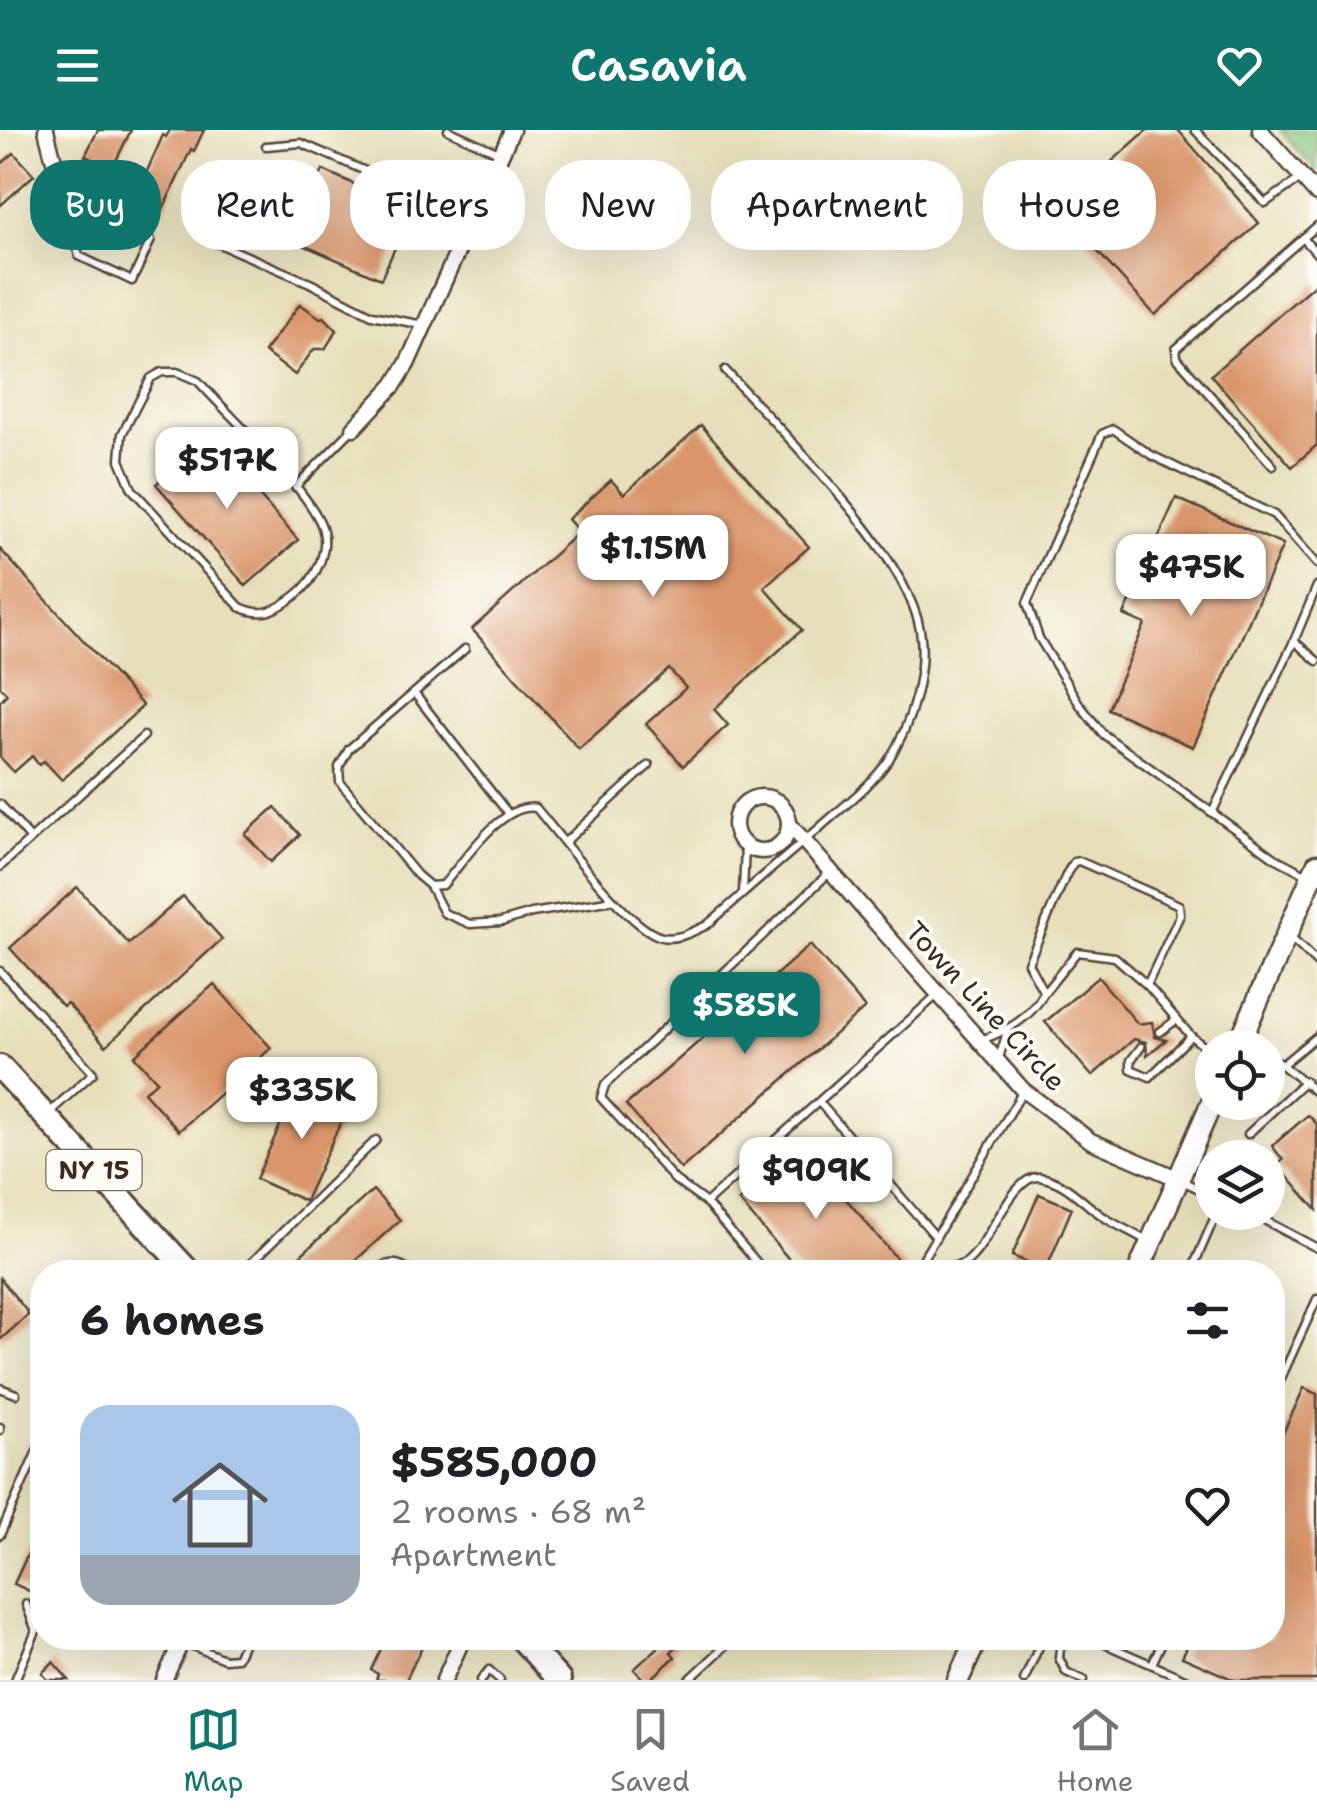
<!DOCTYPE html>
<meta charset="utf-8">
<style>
:root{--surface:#fff;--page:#f6f6f6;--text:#202124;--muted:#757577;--line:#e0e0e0;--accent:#0f766e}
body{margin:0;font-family:"Shantell Sans",sans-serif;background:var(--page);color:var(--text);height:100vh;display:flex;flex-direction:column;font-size:38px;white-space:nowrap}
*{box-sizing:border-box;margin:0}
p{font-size:32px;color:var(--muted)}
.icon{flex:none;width:55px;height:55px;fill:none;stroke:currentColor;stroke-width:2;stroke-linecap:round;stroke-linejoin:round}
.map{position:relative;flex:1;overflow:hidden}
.side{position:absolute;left:30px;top:1130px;width:1255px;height:390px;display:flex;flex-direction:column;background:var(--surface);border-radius:40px;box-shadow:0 10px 40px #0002}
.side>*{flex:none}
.top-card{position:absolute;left:30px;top:30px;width:1258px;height:90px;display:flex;gap:20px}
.fabs{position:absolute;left:1195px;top:900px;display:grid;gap:20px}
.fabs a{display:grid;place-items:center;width:90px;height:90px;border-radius:50%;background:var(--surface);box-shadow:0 10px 40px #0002;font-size:50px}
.price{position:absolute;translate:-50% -85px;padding:0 22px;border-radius:20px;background:#fff;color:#222;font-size:32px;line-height:65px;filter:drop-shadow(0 2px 5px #0008)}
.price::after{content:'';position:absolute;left:50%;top:60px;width:30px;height:22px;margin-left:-15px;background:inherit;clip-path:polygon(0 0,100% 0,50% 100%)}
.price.current{background:var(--accent);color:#fff}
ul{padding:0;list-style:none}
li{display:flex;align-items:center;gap:30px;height:250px;padding:0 50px}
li+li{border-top:2px solid var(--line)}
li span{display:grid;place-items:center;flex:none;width:280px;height:200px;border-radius:30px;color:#555}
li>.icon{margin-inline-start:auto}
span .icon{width:120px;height:120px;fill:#fffc;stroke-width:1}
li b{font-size:42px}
h2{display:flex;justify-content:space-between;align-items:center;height:120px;padding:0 50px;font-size:42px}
.chip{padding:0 35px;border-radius:40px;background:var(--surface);box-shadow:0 10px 40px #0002;font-size:35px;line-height:90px}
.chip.current{background:var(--accent);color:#fff}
header{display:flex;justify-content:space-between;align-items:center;height:130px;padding:0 50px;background:var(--accent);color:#fff;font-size:45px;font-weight:600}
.dock{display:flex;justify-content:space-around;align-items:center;height:140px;border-top:2px solid var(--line);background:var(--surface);font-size:28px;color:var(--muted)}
.dock a{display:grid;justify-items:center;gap:5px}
.dock .current{color:var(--accent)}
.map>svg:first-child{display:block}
.grass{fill:#87c67d;stroke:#61784e;stroke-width:2.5}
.building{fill:#da966b}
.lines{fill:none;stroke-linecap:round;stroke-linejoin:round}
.lane-casing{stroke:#554535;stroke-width:11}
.street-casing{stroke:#554535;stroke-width:19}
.secondary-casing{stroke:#554535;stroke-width:25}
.primary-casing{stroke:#554535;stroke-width:28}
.lane{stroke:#fff;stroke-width:6}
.street{stroke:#fff;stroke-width:14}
.secondary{stroke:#fff;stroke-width:20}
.primary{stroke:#fff;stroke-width:22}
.labels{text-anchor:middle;stroke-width:8;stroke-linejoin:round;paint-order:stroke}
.shield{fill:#fdfcf7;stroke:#75695f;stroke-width:2.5}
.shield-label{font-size:25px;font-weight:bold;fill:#3b2a1e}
.street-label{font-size:28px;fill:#3b2a1e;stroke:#fdfcf7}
</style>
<header><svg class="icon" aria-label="menu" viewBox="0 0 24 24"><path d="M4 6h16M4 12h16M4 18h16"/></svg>Casavia<svg class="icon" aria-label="heart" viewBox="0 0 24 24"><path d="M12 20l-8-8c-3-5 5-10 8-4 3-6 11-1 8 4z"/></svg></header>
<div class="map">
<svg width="1317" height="1550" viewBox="0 0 1317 1550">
<rect width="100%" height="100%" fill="#fdfcf7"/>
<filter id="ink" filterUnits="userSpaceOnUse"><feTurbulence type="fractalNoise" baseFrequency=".01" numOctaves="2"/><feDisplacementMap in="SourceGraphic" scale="20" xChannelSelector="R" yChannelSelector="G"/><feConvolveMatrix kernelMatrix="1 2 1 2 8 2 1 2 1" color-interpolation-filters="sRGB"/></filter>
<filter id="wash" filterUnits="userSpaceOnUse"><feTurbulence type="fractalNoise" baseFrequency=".0048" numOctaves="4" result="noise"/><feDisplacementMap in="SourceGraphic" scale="40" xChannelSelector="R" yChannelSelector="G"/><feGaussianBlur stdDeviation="2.25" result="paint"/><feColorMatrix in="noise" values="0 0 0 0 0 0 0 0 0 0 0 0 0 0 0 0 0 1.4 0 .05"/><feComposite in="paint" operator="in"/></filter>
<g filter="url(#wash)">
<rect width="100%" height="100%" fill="#e7dfba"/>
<path class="grass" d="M1280 0H1317V42Z"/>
<g id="blocks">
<g class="building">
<path d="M98 0H131L112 39 85 26Z"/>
<path d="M170 0H204L194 21 191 19 163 79 136 66 163 5 166 7Z"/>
<path d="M1147 0H1178L1259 93 1155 185 1059 79Z"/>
<path d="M14 23 34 45 0 76V35Z"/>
<path d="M323 40 412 80 381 149 292 110Z"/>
<path d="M1317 152V315L1292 337 1211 245Z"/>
<path d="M300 174 320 188 324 187 337 200 325 219H314L295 245 264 222Z"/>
<path d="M701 295 809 417 764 457 802 500 714 579 728 595 683 636 646 594 686 558 669 539 579 619 472 499 579 402 568 389 611 350 624 364Z"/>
<path d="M209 308 298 410 246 456 156 354Z"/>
<path d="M1176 368 1283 415 1193 617 1108 579 1145 494 1124 485Z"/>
<path d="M0 419 143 576 62 650 44 631 39 635 32 626 14 642 0 627V571L7 564 0 556Z"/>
<path d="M275 677 300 705 271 732 245 704Z"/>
<path d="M77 757 129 814 183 766 222 809 106 916 67 873 63 876 10 818Z"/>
<path d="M810 815 865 878 681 1039 626 975Z"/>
<path d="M1098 847 1138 894 1152 892 1155 907 1166 910 1147 925 1146 912 1134 909 1092 946 1045 892Z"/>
<path d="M214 854 271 918 179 1001 144 962 157 951 134 926Z"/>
<path d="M299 953 348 976 305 1071 256 1049Z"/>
<path d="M1308 985 1317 994V1080L1277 1035 1283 1030 1272 1016Z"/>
<path d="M802 1017 908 1142H800L739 1071Z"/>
<path d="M373 1060 400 1090 343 1142H282Z"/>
<path d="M1039 1064 1072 1078 1045 1142H1026L1030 1133 1012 1126Z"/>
<path d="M0 1148 29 1184 0 1210Z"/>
<path d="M1304 1258 1317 1264V1550H1234L1182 1527 1191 1508H1272V1327Z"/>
<path d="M42 1393V1467L14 1454Z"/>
<path d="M386 1508H426L406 1550H376L378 1544 371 1540Z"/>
<path d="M669 1508 677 1516 671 1522 675 1527 650 1550H644L634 1539Z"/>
<path d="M53 1532 69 1550H48L42 1543Z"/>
</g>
</g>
</g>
<g filter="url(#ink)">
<use href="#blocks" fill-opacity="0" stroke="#554535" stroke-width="2.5"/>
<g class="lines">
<defs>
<g id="lane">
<path d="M448 0 501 24"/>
<path d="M1195 0 1265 73 1301 48"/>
<path d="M266 16 301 13 471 87"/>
<path d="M91 80 151 110 132 151 79 126 68 86Z"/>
<path d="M1303 108 1317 124"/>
<path d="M219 114 310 153 372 185 423 195"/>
<path d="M162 242H177L198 251C231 288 299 349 320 392 332 418 316 450 295 466 275 481 263 488 240 477L132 359 120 330 122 304 151 248Z"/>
<path d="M1273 336 1177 228 1176 219 1317 96"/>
<path d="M295 357 353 299"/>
<path d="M1317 456 1294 511 1317 531"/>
<path d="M465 519 349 619 339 637 340 652 417 745 430 756 443 755C465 730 502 672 536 678 560 706 630 801 662 807 679 810 692 802 707 795 744 763 780 731 817 700 841 678 869 658 888 631 911 596 927 541 920 500 907 422 779 300 725 240"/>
<path d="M414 563 507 682"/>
<path d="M0 674 31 709"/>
<path d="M1212 683 1294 511"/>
<path d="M565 712 649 635"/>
<path d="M0 737 144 606"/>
<path d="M1309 746 1275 728 1103 604 1080 575 1039 508 1027 473 1102 304 1113 299 1151 325 1274 385 1317 434"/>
<path d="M430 756 444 783 470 794 501 792 532 783 613 770"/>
<path d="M743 763 745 716"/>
<path d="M1291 808 1317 833"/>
<path d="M0 841 93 943 50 982"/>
<path d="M1045 862 1077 822 1115 827 1147 855"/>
<path d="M1160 902 1176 890"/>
<path d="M981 910C1007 901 1031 888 1044 863L1028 833 1067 743 1074 732 1079 731 1179 775 1180 785 1147 855 1191 906 1212 923"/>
<path d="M1141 917 1131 930V939L1150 947 1191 906"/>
<path d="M1268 924 1317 963"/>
<path d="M999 928 1007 902"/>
<path d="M1283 934 1317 906"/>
<path d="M819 972 936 1107"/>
<path d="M1248 1004 1305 951"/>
<path d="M1182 1051 1212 1065"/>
<path d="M706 1073 937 865"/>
<path d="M1249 1082 1317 1118"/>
<path d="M942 1137C950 1137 958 1137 965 1133 988 1119 1012 1044 1039 1047 1067 1051 1082 1073 1104 1087 1117 1096 1132 1102 1145 1110"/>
<path d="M242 1142 376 1010"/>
<path d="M371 1142C387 1132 397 1130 412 1142"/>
<path d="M765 1142 706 1073 675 1050 601 968 605 955 830 742"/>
<path d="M915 1142 1023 961"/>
<path d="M1191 1142 1217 1082"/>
<path d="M0 1258 16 1264"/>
<path d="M1272 1268 1317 1169"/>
<path d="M0 1297V1300"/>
<path d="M0 1405 40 1314"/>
<path d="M154 1508 176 1516"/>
<path d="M1061 1508 1059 1528 1066 1542 1084 1550"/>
<path d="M1091 1508 1187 1550"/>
<path d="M183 1512 224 1529 237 1528 246 1508"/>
<path d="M1152 1534 1164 1508"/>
<path d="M15 1550 36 1501 26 1474"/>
<path d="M481 1550 489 1540 500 1550"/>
<path d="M689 1550 734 1508"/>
<path d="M1024 1550 1043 1508"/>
</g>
<g id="street">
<path d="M46 0 68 86"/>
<path d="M1260 0 1317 64"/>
<path d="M354 298 394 255 407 234 512 0"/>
<circle cx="762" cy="694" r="27"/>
<path d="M789 694 1023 960 1091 1011 1179 1049"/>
<path d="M164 1550 183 1508"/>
<path d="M444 1550 463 1508"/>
</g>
<g id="secondary">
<path d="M1237 918 1317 735"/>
<path d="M1138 1142 1212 972"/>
<path d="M958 1550 977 1508"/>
</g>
<g id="primary">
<path d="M0 937 189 1142"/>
<path d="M521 1508 559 1550"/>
</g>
</defs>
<use href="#lane" class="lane-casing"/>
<use href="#street" class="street-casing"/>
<use href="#secondary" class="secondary-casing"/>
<use href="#primary" class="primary-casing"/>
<use href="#lane" class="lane"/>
<use href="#street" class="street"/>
<use href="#secondary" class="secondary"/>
<use href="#primary" class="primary"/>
</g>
</g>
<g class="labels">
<rect class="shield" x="46.5" y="1020" width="95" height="40" rx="8"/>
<g class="shield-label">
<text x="94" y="1049">NY 15</text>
</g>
<g class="street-label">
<text transform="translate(986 876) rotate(47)" y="10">Town Line Circle</text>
</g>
</g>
</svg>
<div class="fabs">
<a><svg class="icon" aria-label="locate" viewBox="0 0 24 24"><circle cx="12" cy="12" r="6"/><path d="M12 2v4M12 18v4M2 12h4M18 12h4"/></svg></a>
<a><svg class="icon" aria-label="layers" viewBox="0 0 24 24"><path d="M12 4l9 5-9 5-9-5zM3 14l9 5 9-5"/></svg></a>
</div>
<b class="price" style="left:227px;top:382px">$517K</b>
<b class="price" style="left:653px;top:470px">$1.15M</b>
<b class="price" style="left:1191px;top:489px">$475K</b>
<b class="price current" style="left:745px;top:927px">$585K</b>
<b class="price" style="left:302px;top:1012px">$335K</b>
<b class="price" style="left:816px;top:1092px">$909K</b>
<div class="top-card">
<a class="chip current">Buy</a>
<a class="chip">Rent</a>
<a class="chip">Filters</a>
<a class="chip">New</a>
<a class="chip">Apartment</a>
<a class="chip">House</a>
</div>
<section class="side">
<h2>6 homes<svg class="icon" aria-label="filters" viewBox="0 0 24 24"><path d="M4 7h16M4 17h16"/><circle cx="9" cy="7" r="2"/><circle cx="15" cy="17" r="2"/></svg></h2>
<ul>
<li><span style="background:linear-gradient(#a9c7e8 75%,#9aa5b1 0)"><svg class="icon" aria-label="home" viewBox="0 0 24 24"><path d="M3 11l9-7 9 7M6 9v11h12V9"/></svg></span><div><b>$585,000</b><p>2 rooms · 68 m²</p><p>Apartment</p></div><svg class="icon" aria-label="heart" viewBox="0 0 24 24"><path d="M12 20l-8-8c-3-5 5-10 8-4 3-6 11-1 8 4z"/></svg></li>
</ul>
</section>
</div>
<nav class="dock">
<a class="current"><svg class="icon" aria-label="map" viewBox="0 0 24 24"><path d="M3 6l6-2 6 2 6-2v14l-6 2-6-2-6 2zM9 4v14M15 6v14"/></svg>Map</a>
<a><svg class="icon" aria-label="saved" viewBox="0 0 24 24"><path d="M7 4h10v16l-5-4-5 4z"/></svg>Saved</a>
<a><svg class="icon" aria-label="home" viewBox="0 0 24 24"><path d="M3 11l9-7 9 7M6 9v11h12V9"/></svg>Home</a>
</nav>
